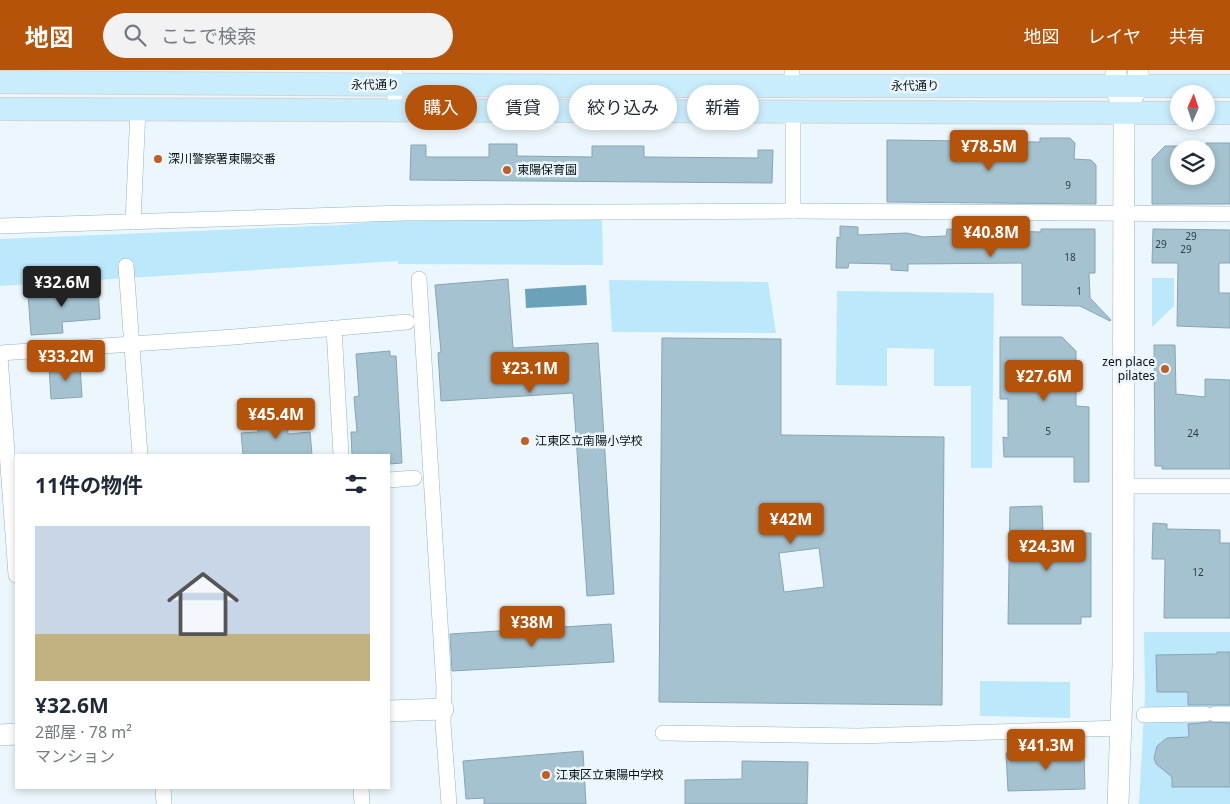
<!DOCTYPE html>
<html lang="ja">
<meta charset="utf-8">
<style>
:root{--surface:#fff;--page:#f2f2f3;--text:#1f2937;--muted:#747a83;--accent:#b45309}
body{margin:0;font-family:"Noto Sans","Noto Sans JP",sans-serif;background:var(--page);color:var(--text);height:100vh;display:flex;flex-direction:column;font-size:19px;white-space:nowrap}
*{box-sizing:border-box;margin:0}
p{font-size:16px;color:var(--muted)}
.icon{flex:none;width:28px;height:28px;fill:none;stroke:currentColor;stroke-width:2;stroke-linecap:round;stroke-linejoin:round}
.map{position:relative;flex:1;overflow:hidden}
.side{position:absolute;left:15px;top:384px;width:375px;height:335px;display:flex;flex-direction:column;background:var(--surface);border-radius:0px;box-shadow:0 2px 8px #0003}
.side>*{flex:none}
.guide{position:absolute;left:405px;top:15px;width:475px;height:45px;display:flex;gap:10px}
.needle{width:32px;rotate:3deg}
.buttons{position:absolute;left:1170px;top:15px;display:grid;gap:10px}
.buttons a{display:grid;place-items:center;width:45px;height:45px;border-radius:50%;background:var(--surface);box-shadow:0 2px 8px #0003;font-size:25px}
.price{position:absolute;translate:-50% -42px;padding:0 11px;border-radius:5px;background:var(--accent);color:#fff;font-size:16px;line-height:32px;filter:drop-shadow(0 1px 2px #0008)}
.price::after{content:'';position:absolute;left:50%;top:30px;width:15px;height:11px;margin-left:-8px;background:inherit;clip-path:polygon(0 0,100% 0,50% 100%)}
.price.current{background:#222;color:#fff}
ul{padding:0;list-style:none}
li{display:grid;align-content:center;gap:10px;height:265px;padding:0 20px}
li span{display:grid;place-items:center;height:155px;border-radius:0px;color:#555}
li>.icon{margin-inline-start:auto}
span .icon{width:90px;height:90px;fill:#fffc;stroke-width:1}
li b{font-size:21px}
h2{display:flex;justify-content:space-between;align-items:center;height:60px;padding:0 20px;font-size:21px}
.tag{padding:0 18px;border-radius:22px;background:var(--surface);box-shadow:0 2px 8px #0003;font-size:18px;line-height:45px}
.tag.current{background:var(--accent);color:#fff}
header{display:flex;align-items:center;gap:30px;box-sizing:border-box;height:70px;padding:0 25px;background:var(--accent);color:#fff}
header strong{font-size:24px}
nav{display:flex;gap:28px;margin-inline-start:auto;font-size:18px}
.search{width:350px;height:45px;background:var(--page);display:flex;align-items:center;gap:12px;box-sizing:border-box;padding:0 18px;border-radius:28px;color:var(--muted);font-size:19px}
.map>svg:first-child{display:block}
.green{fill:#bce8fc}
.water{fill:#6ba2ba}
.building{fill:#a4c2cf;stroke:#88a5b3;fill-rule:evenodd}
.lines{fill:none;stroke-linecap:round;stroke-linejoin:round}
.street-casing{stroke:#97b4c2;stroke-width:16}
.secondary-casing{stroke:#97b4c2;stroke-width:22}
.primary-casing{stroke:#d2d4d5;stroke-width:24}
.street{stroke:#fff;stroke-width:15}
.secondary{stroke:#fff;stroke-width:21}
.primary{stroke:#caedfd;stroke-width:22}
.poi-dot{fill:#c15e24;stroke:#ebf7fc;stroke-width:2}
.labels{text-anchor:middle;stroke-width:5;stroke-linejoin:round;paint-order:stroke}
.number-label{font-size:10px;fill:#2e3e45}
.street-label{font-size:12px;fill:#071217;stroke:#ebf7fc}
.poi-label{font-size:12px;fill:#071217;stroke:#ebf7fc;text-anchor:start}
</style>
<header>
<strong>地図</strong>
<div class="search"><svg class="icon" aria-label="search" viewBox="0 0 24 24"><circle cx="10" cy="10" r="6"/><path d="M15 15l6 6"/></svg>ここで検索</div>
<nav><a>地図</a><a>レイヤ</a><a>共有</a></nav>
</header>
<div class="map">
<svg width="1230" height="734" viewBox="0 0 1230 734">
<rect width="100%" height="100%" fill="#ebf7fc"/>
<g class="green">
<path d="M402 149H602L603 195 398 194V191L0 216V169L341 155Z"/>
<path d="M1152 208H1174V236L1152 257Z"/>
<path d="M609 210 768 212 776 263 612 262Z"/>
<path d="M837 221 994 223 992 398H971V316H934V279L887 278V316L836 315Z"/>
<path d="M1144 562H1230V734H1139L1145 625Z"/>
<path d="M980 611 1070 612V648L980 646Z"/>
</g>
<path class="water" d="M586 215 587 235 526 238 525 219Z"/>
<g class="building">
<path d="M1040 68H1070L1075 73 1074 89 1091 90 1096 95V134L887 132V70L1040 72Z"/>
<path d="M1206 73H1230V134H1152V89L1165 76H1179V106H1206Z"/>
<path d="M489 74H517V86L592 87V76H644V87L758 88V80H773L772 113 410 110 411 75H426V87H489Z"/>
<path d="M840 156 858 157V165L907 163 923 167 946 166 947 159 1041 162V159H1095V203H1089L1090 228 1111 250 1110 251 1080 236 1022 235V193L908 194V201L891 200V194L849 193 848 198H836L837 167 840 168Z"/>
<path d="M1153 159 1230 160V193H1219V223H1230V258L1177 256 1178 193H1152Z"/>
<path d="M508 209 513 278 598 273 614 524 587 526 573 323 441 331 438 283 441 282 435 215Z"/>
<path d="M95 213V219H98L100 249 62 252 63 263 31 265 28 224 33 223V220L72 218V215Z"/>
<path d="M1000 267H1062L1076 281V336L1089 337V412H1074V387H1004L1003 367 1008 368V329H1000Z"/>
<path d="M662 268 781 269V365L944 367 942 635 659 632ZM819 478 824 517 784 522 779 483Z"/>
<path d="M1154 275H1175L1176 324 1205 327V309L1230 310V399H1162V396H1155Z"/>
<path d="M390 281V286H396L402 393 389 394V385H352L351 362H357L354 327 359 326 356 284Z"/>
<path d="M80 294 82 327 51 329 49 296Z"/>
<path d="M287 346 288 364 310 362 312 385H243L241 363 258 362 257 352 273 351V347Z"/>
<path d="M1042 436 1043 463H1091V547H1081V554H1008L1010 437Z"/>
<path d="M1153 453 1167 454V459L1220 460V473H1230V548H1164L1165 489H1152Z"/>
<path d="M611 554 614 592 452 601 450 564Z"/>
<path d="M1217 582H1230V635H1188V622H1157L1156 585 1217 584Z"/>
<path d="M1210 652 1230 653V717H1172V707L1156 694 1154 688 1157 676 1167 668 1189 667 1188 654Z"/>
<path d="M583 681 586 734H484V728L466 729 463 691Z"/>
<path d="M1084 681 1085 719 1008 721 1006 683Z"/>
<path d="M742 691 808 692 807 734H685V710L742 709Z"/>
</g>
<g class="lines">
<defs>
<g id="street">
<path d="M792 16V0"/>
<path d="M395 40V0"/>
<path d="M793 141V42"/>
<path d="M133 152 138 39"/>
<path d="M0 156 404 143 793 141 1230 144"/>
<path d="M126 196 140 385"/>
<path d="M419 209 444 617 443 653 449 734"/>
<path d="M334 258 341 385"/>
<path d="M0 283 234 267 407 252"/>
<path d="M0 286 16 505"/>
<path d="M389 410 414 408"/>
<path d="M1123 416H1230"/>
<path d="M1215 644H1230"/>
<path d="M1144 645 1205 644"/>
<path d="M663 663 858 666 1121 658"/>
<path d="M163 718 164 734"/>
<path d="M361 718 362 734"/>
</g>
<g id="secondary">
<path d="M1116 0V16L1124 43 1123 595 1118 734"/>
<path d="M1130 31 1138 16V0"/>
<path d="M389 641 443 639"/>
<path d="M0 665 16 664"/>
</g>
<g id="primary">
<path d="M0 12 575 16H1230"/>
<path d="M0 39 1179 43"/>
<path d="M1206 43H1230"/>
</g>
</defs>
<use href="#street" class="street-casing"/>
<use href="#secondary" class="secondary-casing"/>
<use href="#primary" class="primary-casing"/>
<use href="#street" class="street"/>
<use href="#secondary" class="secondary"/>
<use href="#primary" class="primary"/>
</g>
<g class="poi-dot">
<circle cx="158" cy="89" r="5"/>
<circle cx="507" cy="100" r="5"/>
<circle cx="1165" cy="299" r="5"/>
<circle cx="525" cy="371" r="5"/>
<circle cx="546" cy="705" r="5"/>
</g>
<g class="labels">
<g class="number-label">
<text x="1068" y="119">9</text>
<text x="1191" y="170">29</text>
<text x="1161" y="178">29</text>
<text x="1186" y="183">29</text>
<text x="1070" y="191">18</text>
<text x="1079" y="225">1</text>
<text x="1048" y="365">5</text>
<text x="1193" y="367">24</text>
<text x="1198" y="506">12</text>
</g>
<g class="street-label">
<text x="375" y="19">永代通り</text>
<text x="915" y="20">永代通り</text>
</g>
<g class="poi-label">
<text x="168" y="93">深川警察署東陽交番</text>
<text x="517" y="104">東陽保育園</text>
<text x="1155" y="296" text-anchor="end">zen place<tspan x="1155" dy="14">pilates</tspan></text>
<text x="535" y="375">江東区立南陽小学校</text>
<text x="556" y="709">江東区立東陽中学校</text>
</g>
</g>
</svg>
<div class="buttons">
<a><svg class="needle" viewBox="-14 -14 28 28"><path d="M0-13l5 13h-10z" fill="#e53935"/><path d="M0 13l5-13h-10z" fill="#747a83"/></svg></a>
<a><svg class="icon" aria-label="layers" viewBox="0 0 24 24"><path d="M12 4l9 5-9 5-9-5zM3 14l9 5 9-5"/></svg></a>
</div>
<b class="price" style="left:989px;top:102px">¥78.5M</b>
<b class="price" style="left:991px;top:188px">¥40.8M</b>
<b class="price current" style="left:62px;top:238px">¥32.6M</b>
<b class="price" style="left:66px;top:312px">¥33.2M</b>
<b class="price" style="left:530px;top:324px">¥23.1M</b>
<b class="price" style="left:1044px;top:332px">¥27.6M</b>
<b class="price" style="left:276px;top:370px">¥45.4M</b>
<b class="price" style="left:791px;top:475px">¥42M</b>
<b class="price" style="left:1047px;top:502px">¥24.3M</b>
<b class="price" style="left:532px;top:578px">¥38M</b>
<b class="price" style="left:1046px;top:701px">¥41.3M</b>
<div class="guide">
<a class="tag current">購入</a>
<a class="tag">賃貸</a>
<a class="tag">絞り込み</a>
<a class="tag">新着</a>
</div>
<section class="side">
<h2>11件の物件<svg class="icon" aria-label="filters" viewBox="0 0 24 24"><path d="M4 7h16M4 17h16"/><circle cx="9" cy="7" r="2"/><circle cx="15" cy="17" r="2"/></svg></h2>
<ul>
<li><span style="background:linear-gradient(#c9d6e8 70%,#c2b280 0)"><svg class="icon" aria-label="home" viewBox="0 0 24 24"><path d="M3 11l9-7 9 7M6 9v11h12V9"/></svg></span><div><b>¥32.6M</b><p>2部屋 · 78 m²</p><p>マンション</p></div></li>
</ul>
</section>
</div>
